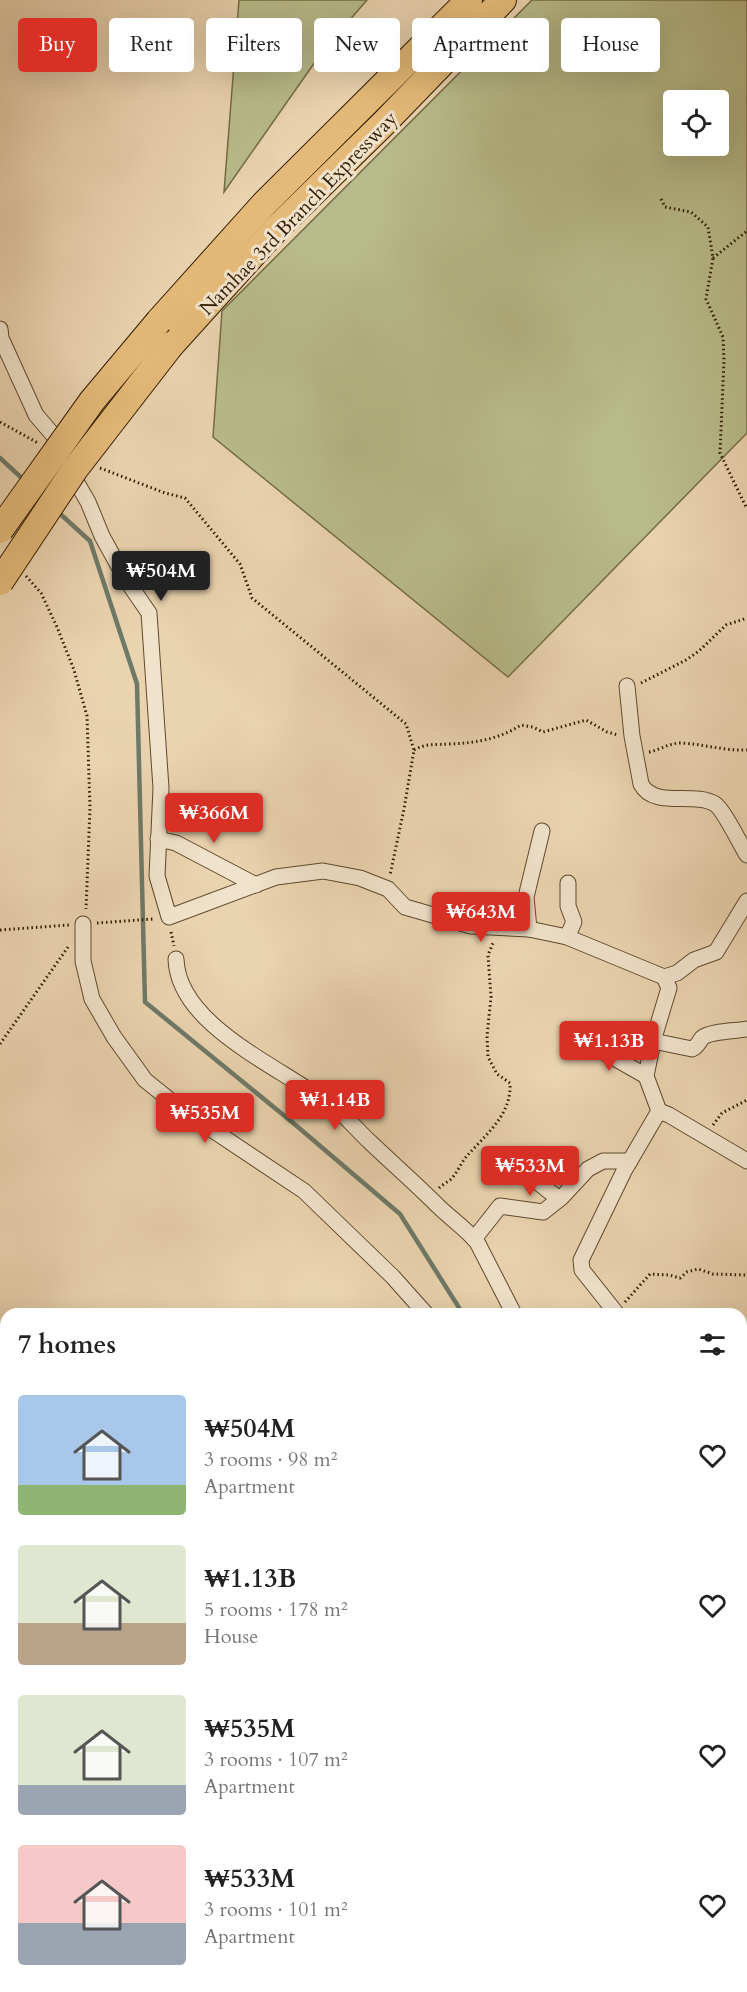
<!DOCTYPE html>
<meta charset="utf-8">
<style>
:root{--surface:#fff;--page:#f2f2f2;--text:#222;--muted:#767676;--accent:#d93025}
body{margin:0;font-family:Cardo,serif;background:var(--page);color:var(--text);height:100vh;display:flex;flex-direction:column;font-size:22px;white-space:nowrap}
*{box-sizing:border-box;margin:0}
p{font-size:20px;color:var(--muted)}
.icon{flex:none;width:33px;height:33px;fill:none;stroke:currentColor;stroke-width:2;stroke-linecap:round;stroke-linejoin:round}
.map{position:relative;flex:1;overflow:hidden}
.details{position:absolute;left:0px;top:1308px;width:747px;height:684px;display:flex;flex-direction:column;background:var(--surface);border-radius:18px 18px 0 0;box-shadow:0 6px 24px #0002}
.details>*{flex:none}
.banner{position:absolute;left:18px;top:18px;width:711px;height:54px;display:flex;gap:12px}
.tools{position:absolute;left:663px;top:90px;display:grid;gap:12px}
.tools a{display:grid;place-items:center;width:66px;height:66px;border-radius:6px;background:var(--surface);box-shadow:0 6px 24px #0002;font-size:30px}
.price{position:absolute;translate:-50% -51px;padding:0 14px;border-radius:6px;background:var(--accent);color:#fff;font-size:20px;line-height:39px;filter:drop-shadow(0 2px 3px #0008)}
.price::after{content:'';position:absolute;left:50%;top:36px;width:18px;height:14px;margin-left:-9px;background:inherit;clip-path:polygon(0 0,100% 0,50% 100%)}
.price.selected{background:#222;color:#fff}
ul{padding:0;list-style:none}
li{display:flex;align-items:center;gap:18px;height:150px;padding:0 18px}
li span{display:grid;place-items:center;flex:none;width:168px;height:120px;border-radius:6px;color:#555}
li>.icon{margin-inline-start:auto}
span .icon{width:72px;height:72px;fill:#fffc;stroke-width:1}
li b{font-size:26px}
h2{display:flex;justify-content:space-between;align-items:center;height:72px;padding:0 18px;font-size:26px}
.chip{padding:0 21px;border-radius:6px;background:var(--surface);box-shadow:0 6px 24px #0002;font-size:21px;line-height:54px}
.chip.selected{background:var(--accent);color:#fff}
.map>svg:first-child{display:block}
.green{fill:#b8bc8a;stroke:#746c45;stroke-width:1.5;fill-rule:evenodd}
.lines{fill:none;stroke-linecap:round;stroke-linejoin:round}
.stream{stroke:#6e7968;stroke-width:4.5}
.minor-casing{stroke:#5e492c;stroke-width:17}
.motorway-casing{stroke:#301b00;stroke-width:28}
.path{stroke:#301b00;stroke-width:3;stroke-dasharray:1.5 3;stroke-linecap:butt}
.minor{stroke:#f1e2cb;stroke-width:15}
.motorway{stroke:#e5ba78;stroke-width:26}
.motorway-bridge-casing{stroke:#301b00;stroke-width:28;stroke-linecap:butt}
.motorway-bridge{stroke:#e5ba78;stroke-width:26}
.labels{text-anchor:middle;stroke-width:6;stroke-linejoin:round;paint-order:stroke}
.street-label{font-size:20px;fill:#301b00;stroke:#f1e2cb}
</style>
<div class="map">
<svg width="747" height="1992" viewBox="0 0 747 1992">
<rect width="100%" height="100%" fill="#ead3af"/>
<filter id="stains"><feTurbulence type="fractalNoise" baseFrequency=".00333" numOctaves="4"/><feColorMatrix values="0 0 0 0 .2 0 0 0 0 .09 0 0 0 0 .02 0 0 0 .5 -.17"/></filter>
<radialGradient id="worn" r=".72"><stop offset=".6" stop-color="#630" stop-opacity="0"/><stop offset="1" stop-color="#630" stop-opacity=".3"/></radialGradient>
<g class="green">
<path d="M239 0H367L322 52 224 192Z"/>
<path d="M532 0H747V433L508 677 213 437 222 311ZM718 100V146H674V100Z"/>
<path d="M747 1958V1992H675L688 1986H741V1961Z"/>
</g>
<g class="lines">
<g class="stream">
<path d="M0 458 25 481"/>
<path d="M57 511 90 541 137 684 145 1002 292 1122 400 1214 463 1314"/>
<path d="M741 1678 747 1684"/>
</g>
<defs>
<g id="minor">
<path d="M0 329 1 338 36 415 72 457 77 483 88 502 102 536 125 578 149 613 161 788 157 876 169 917 276 877 323 871 360 878 388 889 405 907 471 926 529 929 567 937 664 977 677 973 694 960 716 952 747 901"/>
<path d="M627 686 632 736 641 784C654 809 694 791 715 804 724 810 740 844 747 855"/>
<path d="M158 839 176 843 256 885"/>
<path d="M83 924V961L92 999 114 1037 145 1080 181 1109 304 1191 393 1277 426 1314"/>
<path d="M529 929 526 897 542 831"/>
<path d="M567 937 574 922 568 906V883"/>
<path d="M176 959C178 1030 294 1072 341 1113 351 1122 360 1133 370 1142 392 1163 415 1183 437 1205 450 1218 465 1228 477 1242L514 1314"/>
<path d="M653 1041 692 1049C698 1046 698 1043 702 1038 709 1031 737 1031 747 1029"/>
<path d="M586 1042 646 1076"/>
<path d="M659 1111 669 1115 747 1161"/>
<path d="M521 1169 559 1199"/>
<path d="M474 1239 500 1206 543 1212 562 1197 588 1169 603 1161H630"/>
<path d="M617 1314 582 1270 581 1260 624 1171 659 1111 646 1076 653 1041 669 988 664 977"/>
<path d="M741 1554 747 1560"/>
<path d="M741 1622 747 1627"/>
<path d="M0 1961 6 1963"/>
<path d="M741 1979 747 1977"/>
<path d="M81 1986 100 1992"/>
<path d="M706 1992 721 1986"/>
</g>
<g id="motorway">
<path d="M159 321 264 204 469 0"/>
<path d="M171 345 278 227 385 122 503 0"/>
</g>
</defs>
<use href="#minor" class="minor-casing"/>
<use href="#motorway" class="motorway-casing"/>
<g class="path">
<path d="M661 199 665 207 691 212 708 227 713 258 706 299 723 337 724 360 720 453 747 509"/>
<path d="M713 258 747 231"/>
<path d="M0 422 38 443"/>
<path d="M100 468 165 493 185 498 240 564 252 598 406 724 414 750 404 809 390 875"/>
<path d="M26 576 41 593 57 627 74 670 87 716 90 808 86 909"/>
<path d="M641 683 686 660 699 651 726 625 747 618"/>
<path d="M414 750C426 743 436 745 450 744 476 743 499 739 521 725L533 727 543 732 586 720 607 732 618 735"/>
<path d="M649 752C660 750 669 743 681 743 704 744 724 751 747 750"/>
<path d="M97 923 153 919"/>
<path d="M0 930 69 925"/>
<path d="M171 932 174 946"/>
<path d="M0 1044 68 947"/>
<path d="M713 1125 722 1113 747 1100"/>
<path d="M439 1188C443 1184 450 1181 453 1177 458 1171 461 1163 466 1157 485 1135 512 1115 510 1083L497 1074 488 1057 487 1036 491 997 488 955 493 943"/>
<path d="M625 1302 650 1274 669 1275 680 1278 687 1272 698 1269 713 1274 747 1275"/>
<path d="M747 1354 745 1359 747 1361"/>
<path d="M741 1383 747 1372"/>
<path d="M0 1587 6 1584"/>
<path d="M741 1744 747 1753"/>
<path d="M0 1889 6 1890"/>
<path d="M237 1992 244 1986"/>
</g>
<use href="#minor" class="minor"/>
<use href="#motorway" class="motorway"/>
<defs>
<g id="motorway-bridge">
<path d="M0 530 92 401 159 321"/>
<path d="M0 582 75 469 171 345"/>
</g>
</defs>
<use href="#motorway-bridge" class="motorway-bridge-casing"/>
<use href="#motorway-bridge" class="motorway-bridge"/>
</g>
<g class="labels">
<g class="street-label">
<text transform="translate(298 213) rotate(-46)" y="7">Namhae 3rd Branch Expressway</text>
</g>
</g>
<rect width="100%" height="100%" filter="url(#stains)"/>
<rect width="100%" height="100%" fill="url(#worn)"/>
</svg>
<div class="tools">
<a><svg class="icon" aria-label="locate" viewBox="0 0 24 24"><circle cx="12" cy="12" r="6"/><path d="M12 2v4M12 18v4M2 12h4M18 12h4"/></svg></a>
</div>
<b class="price selected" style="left:161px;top:602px">₩504M</b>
<b class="price" style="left:214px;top:844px">₩366M</b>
<b class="price" style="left:481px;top:943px">₩643M</b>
<b class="price" style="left:609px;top:1072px">₩1.13B</b>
<b class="price" style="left:335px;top:1131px">₩1.14B</b>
<b class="price" style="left:205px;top:1144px">₩535M</b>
<b class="price" style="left:530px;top:1197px">₩533M</b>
<div class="banner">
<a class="chip selected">Buy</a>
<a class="chip">Rent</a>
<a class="chip">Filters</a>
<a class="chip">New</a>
<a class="chip">Apartment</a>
<a class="chip">House</a>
</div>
<section class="details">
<h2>7 homes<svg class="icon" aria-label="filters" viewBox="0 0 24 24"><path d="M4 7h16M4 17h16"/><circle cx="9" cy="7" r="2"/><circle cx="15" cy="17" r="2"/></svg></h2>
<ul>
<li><span style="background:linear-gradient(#a9c7e8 75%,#8fb573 0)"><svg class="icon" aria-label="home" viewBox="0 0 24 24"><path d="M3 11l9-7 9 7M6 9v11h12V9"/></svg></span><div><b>₩504M</b><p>3 rooms · 98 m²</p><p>Apartment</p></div><svg class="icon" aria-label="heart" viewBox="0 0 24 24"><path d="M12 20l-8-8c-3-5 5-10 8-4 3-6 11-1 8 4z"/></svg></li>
<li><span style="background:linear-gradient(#dfe7d0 65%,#b9a48a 0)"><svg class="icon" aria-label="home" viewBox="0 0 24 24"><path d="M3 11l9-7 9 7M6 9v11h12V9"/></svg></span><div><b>₩1.13B</b><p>5 rooms · 178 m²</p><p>House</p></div><svg class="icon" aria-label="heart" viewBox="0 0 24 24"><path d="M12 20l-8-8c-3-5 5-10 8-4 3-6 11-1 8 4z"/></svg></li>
<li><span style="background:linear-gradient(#dfe7d0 75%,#9aa5b1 0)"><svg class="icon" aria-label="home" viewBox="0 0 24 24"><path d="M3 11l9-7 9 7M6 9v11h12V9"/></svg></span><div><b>₩535M</b><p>3 rooms · 107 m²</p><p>Apartment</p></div><svg class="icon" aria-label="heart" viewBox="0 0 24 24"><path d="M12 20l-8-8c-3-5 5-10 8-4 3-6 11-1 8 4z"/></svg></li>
<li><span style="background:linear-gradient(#f6c9c9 65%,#9aa5b1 0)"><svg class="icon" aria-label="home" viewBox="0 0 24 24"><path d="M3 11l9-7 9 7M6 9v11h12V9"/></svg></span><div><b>₩533M</b><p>3 rooms · 101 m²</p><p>Apartment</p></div><svg class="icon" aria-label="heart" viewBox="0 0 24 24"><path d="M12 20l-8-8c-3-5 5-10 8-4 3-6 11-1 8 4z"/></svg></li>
</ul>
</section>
</div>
